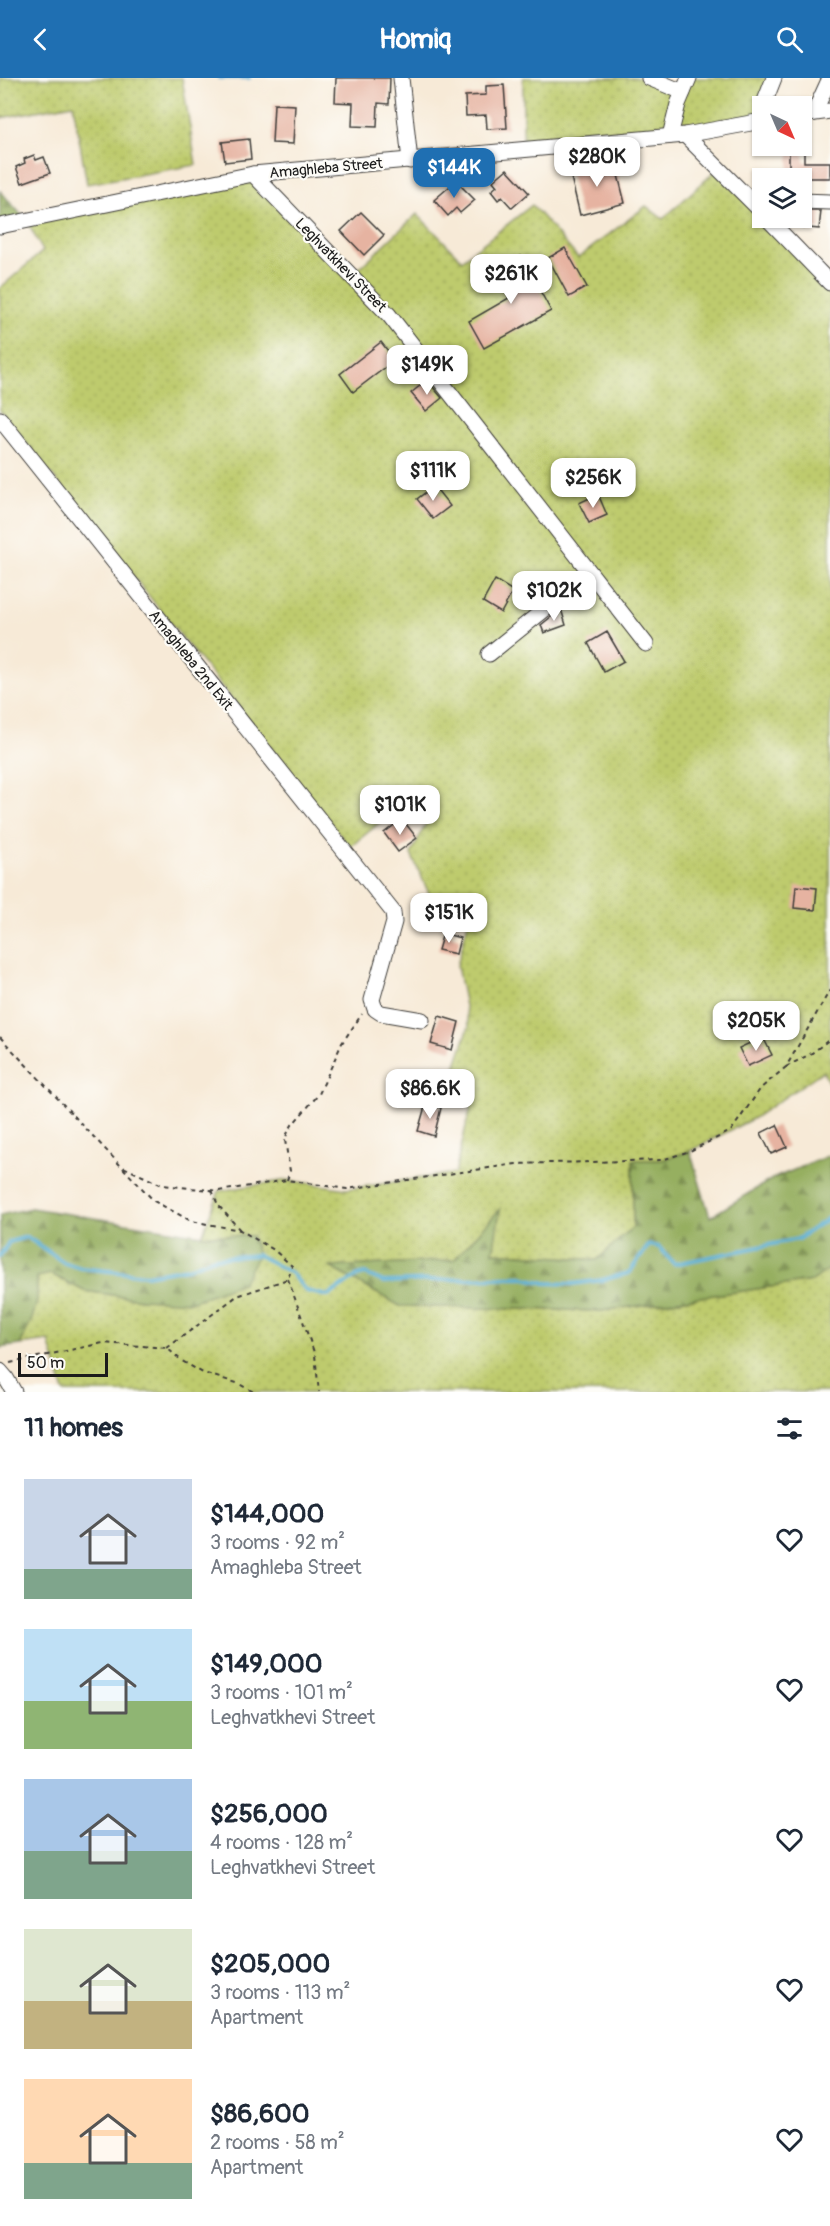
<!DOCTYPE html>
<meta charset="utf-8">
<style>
:root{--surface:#fff;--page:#f2f2f3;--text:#1f2937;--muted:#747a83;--accent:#1f6fb2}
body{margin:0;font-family:Pangolin,sans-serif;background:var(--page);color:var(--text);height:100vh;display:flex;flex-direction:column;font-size:22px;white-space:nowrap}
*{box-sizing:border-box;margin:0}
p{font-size:20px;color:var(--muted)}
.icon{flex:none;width:33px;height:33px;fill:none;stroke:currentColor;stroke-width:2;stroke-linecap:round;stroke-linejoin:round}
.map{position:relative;height:1314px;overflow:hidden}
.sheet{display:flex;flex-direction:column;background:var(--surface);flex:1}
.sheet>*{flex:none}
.needle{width:39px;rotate:136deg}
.buttons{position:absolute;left:752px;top:18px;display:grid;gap:12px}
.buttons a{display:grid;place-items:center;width:60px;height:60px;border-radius:0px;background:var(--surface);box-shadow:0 2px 4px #0004;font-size:30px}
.scale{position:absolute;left:18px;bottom:15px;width:90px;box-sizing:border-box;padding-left:6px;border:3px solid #1c1c1c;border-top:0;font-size:16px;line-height:21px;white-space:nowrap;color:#1c1c1c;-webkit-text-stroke:4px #fdfcf7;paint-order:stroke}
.price{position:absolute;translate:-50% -51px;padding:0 14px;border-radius:12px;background:#fff;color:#222;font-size:20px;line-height:39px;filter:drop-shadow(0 2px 3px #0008)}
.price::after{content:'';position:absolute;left:50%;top:36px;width:18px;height:14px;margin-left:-9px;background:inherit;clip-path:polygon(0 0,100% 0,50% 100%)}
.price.active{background:var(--accent);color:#fff}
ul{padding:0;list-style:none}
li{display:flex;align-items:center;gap:18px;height:150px;padding:0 24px}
li span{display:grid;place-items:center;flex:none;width:168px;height:120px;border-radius:0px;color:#555}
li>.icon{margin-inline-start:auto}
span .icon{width:72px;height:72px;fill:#fffc;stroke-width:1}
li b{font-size:26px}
h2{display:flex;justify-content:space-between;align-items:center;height:72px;padding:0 24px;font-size:26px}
header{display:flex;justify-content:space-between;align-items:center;height:78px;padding:0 24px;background:var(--accent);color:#fff;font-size:27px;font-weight:700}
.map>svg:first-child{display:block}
.green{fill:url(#green-dots);stroke:#6d7444;stroke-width:1.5}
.forest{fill:url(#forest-firs);stroke:#59663e;stroke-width:1.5}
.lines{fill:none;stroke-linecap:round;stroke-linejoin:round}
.stream{stroke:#56add3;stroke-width:4}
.building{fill:#e6b3a1}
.minor-casing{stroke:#3d3b38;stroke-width:17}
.path{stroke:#3d3b38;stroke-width:2;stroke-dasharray:4.5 4.5;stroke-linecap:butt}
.minor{stroke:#fff;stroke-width:15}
.labels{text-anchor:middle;stroke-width:4.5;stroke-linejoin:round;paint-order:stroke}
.street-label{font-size:15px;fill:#1c1c1c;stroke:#fdfcf7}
</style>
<header><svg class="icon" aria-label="back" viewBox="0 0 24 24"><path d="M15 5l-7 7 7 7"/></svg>Homiq<svg class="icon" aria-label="search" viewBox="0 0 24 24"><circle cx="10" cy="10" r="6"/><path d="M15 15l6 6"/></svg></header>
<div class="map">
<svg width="830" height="1314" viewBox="0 0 830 1314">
<defs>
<pattern id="green-dots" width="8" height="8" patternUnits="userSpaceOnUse" patternTransform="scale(1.5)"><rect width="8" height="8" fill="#becb6d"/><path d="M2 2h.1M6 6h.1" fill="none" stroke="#a3ae5e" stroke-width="1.8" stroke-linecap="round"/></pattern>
<pattern id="forest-firs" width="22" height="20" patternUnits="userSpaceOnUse" patternTransform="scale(1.5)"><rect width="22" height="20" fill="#96af60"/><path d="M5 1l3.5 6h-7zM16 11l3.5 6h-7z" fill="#7a8e4e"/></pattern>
</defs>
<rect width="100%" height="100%" fill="#fdfcf7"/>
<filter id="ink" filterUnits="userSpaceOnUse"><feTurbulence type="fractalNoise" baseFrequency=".0167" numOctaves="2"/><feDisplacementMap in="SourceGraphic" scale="12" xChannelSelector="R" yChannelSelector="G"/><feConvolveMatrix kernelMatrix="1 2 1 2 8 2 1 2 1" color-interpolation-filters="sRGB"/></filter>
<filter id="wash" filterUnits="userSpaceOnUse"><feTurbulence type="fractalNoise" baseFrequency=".008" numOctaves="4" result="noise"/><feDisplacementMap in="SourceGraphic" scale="24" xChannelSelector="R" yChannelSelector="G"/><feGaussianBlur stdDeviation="1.35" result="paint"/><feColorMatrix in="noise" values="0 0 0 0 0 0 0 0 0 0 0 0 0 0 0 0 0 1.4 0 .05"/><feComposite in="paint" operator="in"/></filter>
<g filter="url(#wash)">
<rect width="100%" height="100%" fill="#f7ead7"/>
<g class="green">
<path d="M0 0H182L196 87 87 106 73 26 0 40Z"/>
<path d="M523 0H649L683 14 689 0H774L756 44 523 73Z"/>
<path d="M715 93 830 208V1008L823 993 754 1040 690 1073 662 1082H633V1149L597 1182 493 1174 500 1132 454 1182 331 1189 400 1228 601 1233 812 1203 830 1190V1314H64L49 1263 20 1267C33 1240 37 1229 37 1199L51 1196 84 1213 142 1221 252 1158 202 1157 219 1113 287 1102 347 1111 455 1095 473 1018 447 1014 469 948 457 888 471 833 436 831 411 776 432 733 416 715 350 769 0 332V210L43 173 26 142 253 96 351 198 417 136 462 182 532 127 578 180 646 128 663 141Z"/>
</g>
<g class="forest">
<path d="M0 113 2 115 26 142 0 148Z"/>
<path d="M690 1073 710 1139 772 1101 830 1077V1190L812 1203 601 1233 400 1228 330 1189 454 1182 500 1131 493 1174 597 1182 633 1149V1082H662Z"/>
<path d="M31 1130 202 1157 252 1158 258 1177 242 1205 191 1224 142 1221 84 1213 51 1196 37 1199V1223L32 1241 20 1267 0 1270V1137Z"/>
</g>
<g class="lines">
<g class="stream">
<path d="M220 0H249"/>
<path d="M0 1178 9 1164 27 1159 65 1185 81 1190 146 1197 188 1190 214 1180 258 1177 291 1195 306 1213 328 1218 357 1198 365 1196 384 1204 521 1199 546 1205 572 1206 602 1202 629 1195 649 1167 659 1169 674 1186 798 1161 830 1139"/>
</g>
</g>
<g id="blocks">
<g class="building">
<path d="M336 0H390L389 26 378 25 377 49 352 48 353 25 335 24Z"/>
<path d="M504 7 507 50 487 51 486 37 466 38 465 18 486 17V8Z"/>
<path d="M274 26 295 27 293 66 272 65Z"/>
<path d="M249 61 251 81 225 84 222 64Z"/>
<path d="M789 73H804V84H830V100H789Z"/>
<path d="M34 77 36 82 44 79 50 95 22 105 16 89 25 85 24 81Z"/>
<path d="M612 84 614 93H617L625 125 580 137 570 95Z"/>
<path d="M507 91 529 115 512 130 502 119 498 122 491 113 497 108 493 103Z"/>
<path d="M456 103 475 122 460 135 456 130 448 138 434 122Z"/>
<path d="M801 133H821L819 151 788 148 780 140H801Z"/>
<path d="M361 134 384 157 364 177 341 153Z"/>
<path d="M565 170 587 209 569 219 548 180Z"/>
<path d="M521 178 551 233 484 270 469 243 509 220 494 193Z"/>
<path d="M381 264 395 282 353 314 340 296Z"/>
<path d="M427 302 442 320 426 333 411 315Z"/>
<path d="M434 408 450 428 433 441 417 421Z"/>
<path d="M598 416 607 437 589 445 579 425Z"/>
<path d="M495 502 513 513 501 535 483 524Z"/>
<path d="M561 531 566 547 544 555 541 547Z"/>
<path d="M607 554 624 583 604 594 588 565Z"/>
<path d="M402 741 417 760 398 774 384 755Z"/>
<path d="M796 808 817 810 815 832 794 830Z"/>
<path d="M443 855 460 860 456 876 438 872Z"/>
<path d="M439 938 459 944 452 972 431 966Z"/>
<path d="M763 959 772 977 748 988 739 970Z"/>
<path d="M426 1025 441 1030 434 1058 418 1053Z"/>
<path d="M777 1047 787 1069 771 1076 761 1055Z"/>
</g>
</g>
</g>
<g filter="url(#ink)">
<use href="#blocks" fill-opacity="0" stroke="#3d3b38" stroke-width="1.5"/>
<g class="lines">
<defs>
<g id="minor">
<path d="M401 0 410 83"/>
<path d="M649 0 683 14"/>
<path d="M763 28 774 0"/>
<path d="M814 35 830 0"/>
<path d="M801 37 830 33"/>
<path d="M685 57 762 134"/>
<path d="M670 58 678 26 689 0"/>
<path d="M253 96 389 237 646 566"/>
<path d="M801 123 830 124"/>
<path d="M767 140 830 205"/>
<path d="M0 148 253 96 685 57 762 43"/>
<path d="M0 341 393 834 394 844 372 922 375 931 381 935 422 942"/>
<path d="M489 576 590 495"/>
<path d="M0 1293 6 1300 14 1314"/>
</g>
</defs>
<use href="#minor" class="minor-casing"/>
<g class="path">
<path d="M0 959 121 1088 162 1107 219 1113 287 1102 347 1111 516 1086 662 1082 690 1073 731 1053 761 1010 786 989 830 912"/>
<path d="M786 989 812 975 830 961"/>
<path d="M123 1090 154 1123 191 1143 240 1152 274 1172 292 1188 288 1201 237 1218 167 1270"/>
<path d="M287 1102 290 1093 285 1062 287 1056 292 1047 319 1016 342 965 362 936"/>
<path d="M212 1112 218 1127 240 1152"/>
<path d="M288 1201 315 1277 319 1314"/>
<path d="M10 1285 103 1265 167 1270 182 1283 203 1295 237 1305 254 1314"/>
</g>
<use href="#minor" class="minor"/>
</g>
</g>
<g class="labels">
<g class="street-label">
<text transform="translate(326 90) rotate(-5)" y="5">Amaghleba Street</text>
<text transform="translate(341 187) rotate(46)" y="5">Leghvatkhevi Street</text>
<text transform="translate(191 582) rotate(51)" y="5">Amaghleba 2nd Exit</text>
</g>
</g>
</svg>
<div class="buttons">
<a><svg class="needle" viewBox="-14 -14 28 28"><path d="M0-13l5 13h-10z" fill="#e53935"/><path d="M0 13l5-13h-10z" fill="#747a83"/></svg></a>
<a><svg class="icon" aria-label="layers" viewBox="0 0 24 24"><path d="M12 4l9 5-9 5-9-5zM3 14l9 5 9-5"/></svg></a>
</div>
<div class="scale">50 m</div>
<b class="price" style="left:597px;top:110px">$280K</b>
<b class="price active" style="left:454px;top:121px">$144K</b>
<b class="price" style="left:511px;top:227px">$261K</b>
<b class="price" style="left:427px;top:318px">$149K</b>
<b class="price" style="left:433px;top:424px">$111K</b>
<b class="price" style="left:593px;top:431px">$256K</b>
<b class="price" style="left:554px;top:544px">$102K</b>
<b class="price" style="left:400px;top:758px">$101K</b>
<b class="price" style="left:449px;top:866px">$151K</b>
<b class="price" style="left:756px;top:974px">$205K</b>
<b class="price" style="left:430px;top:1042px">$86.6K</b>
</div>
<section class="sheet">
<h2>11 homes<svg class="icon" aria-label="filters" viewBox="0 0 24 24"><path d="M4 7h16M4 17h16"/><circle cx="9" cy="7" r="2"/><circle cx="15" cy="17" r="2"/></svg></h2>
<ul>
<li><span style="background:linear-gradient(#c9d6e8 75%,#7fa58c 0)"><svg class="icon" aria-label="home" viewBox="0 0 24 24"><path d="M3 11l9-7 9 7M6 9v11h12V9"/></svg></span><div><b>$144,000</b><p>3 rooms · 92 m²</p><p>Amaghleba Street</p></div><svg class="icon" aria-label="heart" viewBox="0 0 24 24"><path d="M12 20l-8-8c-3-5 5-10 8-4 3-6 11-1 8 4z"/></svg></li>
<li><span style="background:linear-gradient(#bfe0f5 60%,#8fb573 0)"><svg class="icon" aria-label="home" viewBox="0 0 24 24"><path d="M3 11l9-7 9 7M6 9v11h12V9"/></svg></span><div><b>$149,000</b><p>3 rooms · 101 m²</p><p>Leghvatkhevi Street</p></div><svg class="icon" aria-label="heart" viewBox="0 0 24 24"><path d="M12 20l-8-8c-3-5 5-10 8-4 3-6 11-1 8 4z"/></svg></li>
<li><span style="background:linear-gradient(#a9c7e8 60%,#7fa58c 0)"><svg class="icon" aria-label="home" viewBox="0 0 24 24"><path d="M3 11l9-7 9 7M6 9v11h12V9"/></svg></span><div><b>$256,000</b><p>4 rooms · 128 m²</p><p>Leghvatkhevi Street</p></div><svg class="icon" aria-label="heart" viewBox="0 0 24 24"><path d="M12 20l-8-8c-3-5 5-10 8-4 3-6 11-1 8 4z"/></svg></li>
<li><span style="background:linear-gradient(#dfe7d0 60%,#c2b280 0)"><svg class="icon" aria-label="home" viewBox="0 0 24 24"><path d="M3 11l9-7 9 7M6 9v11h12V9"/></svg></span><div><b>$205,000</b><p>3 rooms · 113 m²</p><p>Apartment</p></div><svg class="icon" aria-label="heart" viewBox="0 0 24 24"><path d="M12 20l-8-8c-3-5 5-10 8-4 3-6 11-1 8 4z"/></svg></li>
<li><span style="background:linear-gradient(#ffd9b3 70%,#7fa58c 0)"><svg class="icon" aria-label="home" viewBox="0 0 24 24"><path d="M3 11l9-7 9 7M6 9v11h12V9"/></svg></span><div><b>$86,600</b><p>2 rooms · 58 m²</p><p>Apartment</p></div><svg class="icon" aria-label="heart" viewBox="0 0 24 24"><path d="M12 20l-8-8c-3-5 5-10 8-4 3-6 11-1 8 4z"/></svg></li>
</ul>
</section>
